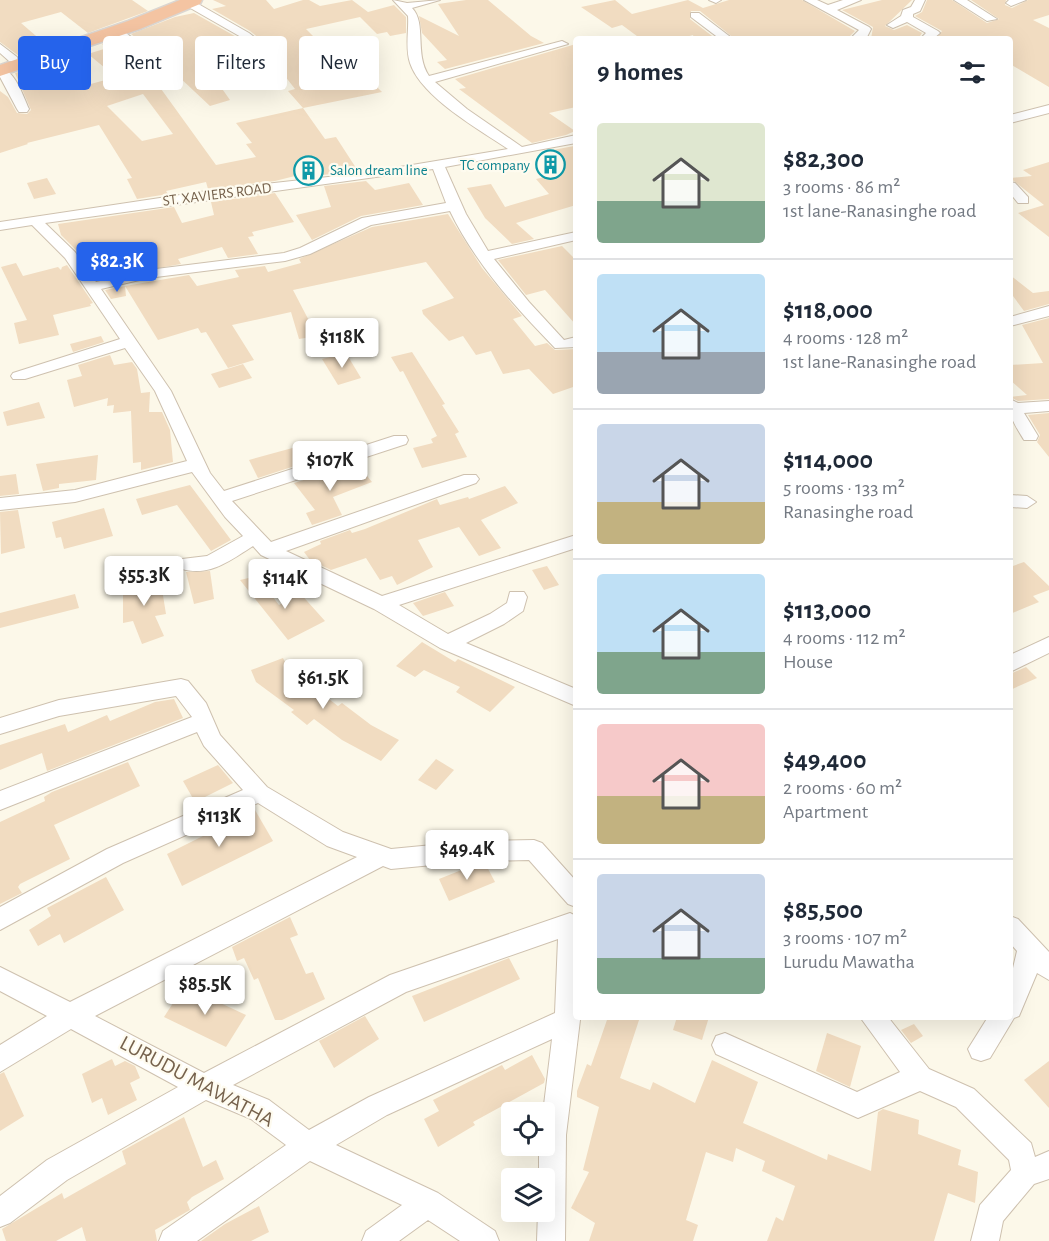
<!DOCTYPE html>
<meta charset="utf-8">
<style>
:root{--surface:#fff;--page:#f2f2f3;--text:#1f2937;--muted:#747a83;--line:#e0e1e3;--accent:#2563eb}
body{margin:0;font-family:"Alegreya Sans",sans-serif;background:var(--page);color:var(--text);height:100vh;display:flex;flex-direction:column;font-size:22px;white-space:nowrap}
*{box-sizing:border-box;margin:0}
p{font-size:20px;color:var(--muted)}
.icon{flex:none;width:33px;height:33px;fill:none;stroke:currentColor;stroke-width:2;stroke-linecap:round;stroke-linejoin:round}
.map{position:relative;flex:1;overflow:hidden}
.drawer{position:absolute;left:573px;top:36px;width:440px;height:984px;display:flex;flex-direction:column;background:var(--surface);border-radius:6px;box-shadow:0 6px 24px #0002}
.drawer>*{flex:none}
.top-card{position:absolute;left:18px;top:36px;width:465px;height:54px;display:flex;gap:12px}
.fabs{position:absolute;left:501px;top:1102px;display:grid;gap:12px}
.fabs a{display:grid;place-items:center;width:54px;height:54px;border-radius:6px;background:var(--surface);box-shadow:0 6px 24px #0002;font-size:30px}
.price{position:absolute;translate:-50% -51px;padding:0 14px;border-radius:6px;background:#fff;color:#222;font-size:20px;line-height:39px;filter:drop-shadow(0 2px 3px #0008)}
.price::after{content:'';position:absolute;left:50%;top:36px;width:18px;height:14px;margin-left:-9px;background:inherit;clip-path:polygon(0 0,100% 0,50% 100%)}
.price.active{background:var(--accent);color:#fff}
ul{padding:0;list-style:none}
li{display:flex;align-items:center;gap:18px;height:150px;padding:0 24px}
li+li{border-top:2px solid var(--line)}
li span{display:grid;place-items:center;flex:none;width:168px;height:120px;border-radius:6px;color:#555}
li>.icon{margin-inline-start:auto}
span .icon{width:72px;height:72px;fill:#fffc;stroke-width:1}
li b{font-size:26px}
h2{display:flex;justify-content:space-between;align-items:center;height:72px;padding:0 24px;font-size:26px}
.chip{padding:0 21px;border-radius:6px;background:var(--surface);box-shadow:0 6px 24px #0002;font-size:21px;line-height:54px}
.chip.active{background:var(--accent);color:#fff}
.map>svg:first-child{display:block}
.building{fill:#f1dcc1;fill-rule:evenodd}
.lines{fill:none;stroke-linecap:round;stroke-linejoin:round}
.minor-casing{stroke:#cec1af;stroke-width:2}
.highway-casing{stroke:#dbd6d1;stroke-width:3}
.minor{fill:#fff;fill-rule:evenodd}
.highway{fill:#f4c4a2;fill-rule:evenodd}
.labels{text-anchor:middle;stroke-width:4.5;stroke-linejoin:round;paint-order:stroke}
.far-culture-label{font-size:15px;fill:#0d838f;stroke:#fefbef;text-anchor:end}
.far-street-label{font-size:15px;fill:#76624d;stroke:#fefbef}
.near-street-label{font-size:21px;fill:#76624d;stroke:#fefbef}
</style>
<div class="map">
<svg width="1049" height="1241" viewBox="0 0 1049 1241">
<rect width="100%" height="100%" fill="#fcf8e9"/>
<g class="building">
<path d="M0 0H132L148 11 88 33 61 12 21 23 43 42 32 46 36 50 19 56 0 42Z"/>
<path d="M213 0H266L274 9 303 0H309L320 6 352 0 368 12 394 5 406 17V33L390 36 387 32 377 34 360 17 306 29 314 37 299 41 328 74 357 67 382 92 303 108 288 91 295 89 274 62 283 59 282 56 250 31 212 9 226 6Z"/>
<path d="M466 0H488L531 36 544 43 445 69 437 62 447 60 422 33 419 16 459 36 438 4Z"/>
<path d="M615 0 632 14 688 0 703 8 729 0H802L855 31 850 36 839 39H735L700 11H691L690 19 716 39H694L693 35 679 39 676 37 641 39 622 25 612 28 581 7Z"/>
<path d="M882 0H912L885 26 894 30 907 25 922 33 918 39H871L873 27 842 10Z"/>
<path d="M927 0H952L987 23 999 19 971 0H1006L1005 5 1012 8 1028 0H1049V15L1033 20 1049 28V87L1010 64V39H936L942 31 915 16 922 12Z"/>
<path d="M194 13 240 39 263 57 256 59 246 51 208 61 228 80 218 83 230 100 210 106 178 76 177 71 131 34 175 17Z"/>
<path d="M117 39 138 57 216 165 256 157 246 144 252 143 236 123 303 108 325 139 336 137 358 171 305 177 303 174 275 181 208 189 206 182 166 191 168 194 137 199 127 179 132 178 99 125 27 143 28 144 0 153V91L8 97 17 113 27 114 31 110 15 73 50 62 80 87 116 77 88 54 107 48 102 44ZM143 94 173 134 142 141 107 106Z"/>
<path d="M576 44V107L549 113 575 131 566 135 532 143 459 89 466 88 455 79Z"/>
<path d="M574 146 576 205 516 223 534 239 512 244 485 218 467 188 491 184 505 207 549 194 536 179 553 175 542 162 551 160 542 152Z"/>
<path d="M1049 162V237L1018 213 1044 205 1010 178 1032 176 1023 170Z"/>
<path d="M47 178 56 194 34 199 27 183Z"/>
<path d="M366 181 375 190 409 183 423 205 361 216 312 240 296 215 331 207 324 186Z"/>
<path d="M275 193 294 222 252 232 254 236 248 237 258 254 228 258 222 247 178 259 181 264 97 279 77 251 61 235 58 224 174 207 182 223 214 215 211 202Z"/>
<path d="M448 214 482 268 522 316 513 319 535 346 547 343 555 350 576 349V386L553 394 529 369 503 374 491 351 476 355 463 336 449 341 423 314 422 310 454 298 426 262 293 290 317 336 299 339 291 312 232 325 254 360 228 368 206 332 201 333 198 328 158 340 125 286 189 275 197 286 239 277 235 270 265 266 268 272 301 263 299 259 372 227Z"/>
<path d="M562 246 576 260V325L545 290 526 295 498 260Z"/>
<path d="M16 263 23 276 58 267 61 270 62 267 67 265 93 303 90 304 91 306 53 315 59 335 19 344 14 323 27 320 1 267Z"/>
<path d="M1010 275 1033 293 1049 291V304L1024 311 1010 292Z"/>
<path d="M125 286 126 296 111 299 105 290Z"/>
<path d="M1049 318V399L1018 401 1010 397 1027 395 1010 380V365L1043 363 1022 325Z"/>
<path d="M101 336 104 342 73 352 70 344Z"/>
<path d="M412 352 445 404 442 405 459 432 455 434 467 457 422 468 413 448 433 443 431 439 437 436 403 371 400 372 391 357Z"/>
<path d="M346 353 361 378 338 385 322 359Z"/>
<path d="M110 355 114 365 132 362 137 369 141 393 150 392 149 412H162L170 430 173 462 141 470V462L133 463 131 411 113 413 114 405 107 406 108 398 74 407 67 380 82 376 78 365Z"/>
<path d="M243 364 252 378 219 388 211 374Z"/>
<path d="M39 402 45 418 7 426 3 412Z"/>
<path d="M1049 413V457L1037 442 1040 435 1028 415Z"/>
<path d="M296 447 304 463 258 478 249 460Z"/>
<path d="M98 455 96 480 59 484V488L43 491 36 464Z"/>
<path d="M359 466 372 482 333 497 342 515 312 525 306 513 315 510 294 483 326 473 329 477Z"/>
<path d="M16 474 19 494 0 496V476Z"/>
<path d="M190 485 231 540 211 551 177 505 142 515 136 499Z"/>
<path d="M505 486 518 503 481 520 501 548 479 556 459 527 418 540 433 567 397 585 392 576 380 580 366 558 331 570 310 560 304 552 321 544 320 541 350 530 352 533 365 529 437 499 440 505 468 497 469 499Z"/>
<path d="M104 508 113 536 64 549 61 537 56 538 52 522Z"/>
<path d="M18 510 25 548 1 554 0 512Z"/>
<path d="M1024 562 1049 586V590L1033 596 1039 602 1010 614V567Z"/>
<path d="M547 566 559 585 544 590 532 570Z"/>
<path d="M210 571 214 599 194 604 186 572Z"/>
<path d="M257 576 279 605 299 592 325 621 288 640 240 580Z"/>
<path d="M160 577 166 614 155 616 164 636 142 644 133 621 123 623V583Z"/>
<path d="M445 592 454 606 423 616 413 603Z"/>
<path d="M75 594 79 608 0 628V613Z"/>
<path d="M422 642 455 662 458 659 515 687 490 712 456 692 460 687 424 670 415 677 396 666Z"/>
<path d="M283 658 288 668 338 706 342 703 371 725 399 740 381 761 342 740 314 719 307 725 291 712 294 710 256 682 251 670Z"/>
<path d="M1026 667 1037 678 1010 690V674Z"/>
<path d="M174 699 183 718 47 771 42 753 0 770V745L65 724 68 732 107 715 110 721 155 702Z"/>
<path d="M436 759 454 770 436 790 418 780Z"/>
<path d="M128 762 140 786 54 825 70 859 20 884 18 887 22 893 0 904V822L45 801 44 797 52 792Z"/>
<path d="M218 765 233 783 195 802 183 781Z"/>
<path d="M255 810 273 841 182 886 167 854Z"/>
<path d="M479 863H485L495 882 449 901 439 879Z"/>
<path d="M106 877 124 910 64 943 60 934 38 946 29 930 51 916 47 908Z"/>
<path d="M290 917 298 935 290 938 306 974 313 972 325 999 282 1020H275L258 978 254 980 244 958 237 961 232 947Z"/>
<path d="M509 958 520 979 424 1022 412 996Z"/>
<path d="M184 986 246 1015 226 1047 164 1017Z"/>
<path d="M365 1016 379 1039 334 1068 319 1041Z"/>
<path d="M608 1017H640L620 1078 650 1090 653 1082 695 1103 712 1060 758 1082 743 1123 827 1160 828 1154 871 1171 878 1112 883 1109 919 1120 918 1134 961 1150 958 1165 978 1172 975 1203 948 1193 934 1241H767L776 1217 783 1221 795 1186 762 1171 765 1161 736 1148 733 1162 706 1152 686 1220 698 1225 693 1241H589L595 1223 571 1208 589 1172 583 1170 599 1107 577 1097V1091L587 1064 591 1066Z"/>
<path d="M677 1017H709L702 1040 673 1030Z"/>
<path d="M914 1024 923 1036 911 1043 901 1030Z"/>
<path d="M827 1033 861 1046 850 1087 816 1071Z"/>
<path d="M532 1055 545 1079 544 1083 473 1122 475 1125 438 1147 424 1119 439 1111 433 1100 502 1065 505 1070Z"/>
<path d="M112 1059 115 1066 125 1061 135 1066 140 1078 130 1083 137 1100 108 1115 102 1098 92 1103 82 1074Z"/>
<path d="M1049 1061V1108L1024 1080Z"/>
<path d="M4 1072 24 1116 0 1131V1074Z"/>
<path d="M184 1117 203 1167 216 1160 224 1179 192 1197 187 1202 190 1210 155 1230 157 1241H86L82 1227 56 1241H6L2 1229 62 1193 64 1199 126 1164 122 1151Z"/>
<path d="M259 1206 269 1232 251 1241H201L225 1224Z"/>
</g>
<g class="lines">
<defs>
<g id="minor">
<path d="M393 0 407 3 440 0 412 8C427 23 414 54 429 76L562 41 568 44 435 82 467 109 522 147 576 135V143L445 167 466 214 488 251 576 232V240L494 259 529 302 564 340 576 337V347L555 348C515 307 475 263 450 211L371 225 310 254 285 261 148 278 101 289 171 391 210 473 224 491 394 436H406L408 440 406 444 232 501 271 542 464 475H476L479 479 476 483 286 551 382 596 576 535V548L399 605 448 634 490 614 507 603 510 592H524L527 597 523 611 504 624 466 643 576 689V706L440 648 374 609 261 555 253 546C231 560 210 577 182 569L180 564 182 559 207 556 243 536 225 517 192 472 75 502 0 510V498L75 490 187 461 155 391 125 348 25 379H13L11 376 13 373 120 339 65 258 32 225 0 230V222L220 189 364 173 508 149C480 130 421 97 410 63 405 48 409 31 408 16ZM433 169 446 203 362 218 300 248 284 253 148 270 96 282 75 252 45 223Z"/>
<path d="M709 0H721L716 3Z"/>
<path d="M804 0H817L828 5 843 0H861L837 10 869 27 871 29 867 37 850 39 859 30Z"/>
<path d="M915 0H925L920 11 913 14V17L938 31 940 33 933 39H920L926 33 907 22 893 28 887 25 901 16 903 10 911 7Z"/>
<path d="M954 0H967L997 19 987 21Z"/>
<path d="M1009 0H1026L1011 6 1006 3Z"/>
<path d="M185 1H193L249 33 281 58 271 60 241 37 185 5Z"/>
<path d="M691 13H699L733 39H720L691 17Z"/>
<path d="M113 29H121L176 73V79H168L113 33Z"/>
<path d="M0 44 17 57V61H9L0 53Z"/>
<path d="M0 68C15 70 23 96 29 109L27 112H19L17 109 0 77Z"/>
<path d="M1049 105V113L1010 123V115Z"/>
<path d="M1010 182 1015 183 1028 197V203H1018L1010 193Z"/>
<path d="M1049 306V316L1010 326V317Z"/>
<path d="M1010 399 1018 403 1049 401V411L1024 413 1038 436 1036 440H1024C1015 425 1008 416 1010 399Z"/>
<path d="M1010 495 1027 496 1036 502 1027 508 1010 507Z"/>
<path d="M1049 637V653L1010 672V655Z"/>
<path d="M181 679 188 681 206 703 220 735 267 787 343 832 391 849 474 841 534 840 542 843 576 881V907L568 904 529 860 474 861 391 869 383 866 95 1016 204 1073 390 975 570 913 576 916V1017H580V1020L566 1135 565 1241H537L538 1212H544V1179H539V1146H544L543 1113 552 1039 387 1115 336 1145 438 1193 495 1231 499 1241H460L428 1220 399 1241H362L366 1231 402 1205 310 1161 197 1241H159L163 1231 286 1145 251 1119 206 1100 67 1180 10 1223 0 1227V1196L47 1160 178 1087 71 1029 0 1072V1045L47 1016 0 991V967L70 1002 357 857 327 846 258 803 123 863 0 930V907L107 849 243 790 204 746 197 732 0 810V791L192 717 176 696 59 716 0 734V718L59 700ZM558 939 555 1013 369 1097 309 1130 269 1100 233 1085 406 992Z"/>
<path d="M1010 916 1018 919 1049 952V980L1037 973 1019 1016 1014 1018 990 1058 981 1061 972 1058 968 1049 988 1017H1010V981L1017 951 1010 943Z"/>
<path d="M860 1017H888L929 1069 974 1089 1031 1143 1035 1157 1049 1151V1179L1034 1184 1003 1221 999 1241H971L980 1205 1011 1170 1009 1160 956 1107 920 1091 858 1118 716 1054 712 1045 716 1036 725 1033 857 1092 900 1072Z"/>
</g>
<path id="highway" d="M180 0H202L200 4 140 29 0 76V65L128 21Z"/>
</defs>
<use href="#minor" class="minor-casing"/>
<use href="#highway" class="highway-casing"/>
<use href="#minor" class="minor"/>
<use href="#highway" class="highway"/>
</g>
<defs>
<symbol id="building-ring" viewBox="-11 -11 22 22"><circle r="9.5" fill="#fefbef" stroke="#0f9aa8" stroke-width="1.5"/><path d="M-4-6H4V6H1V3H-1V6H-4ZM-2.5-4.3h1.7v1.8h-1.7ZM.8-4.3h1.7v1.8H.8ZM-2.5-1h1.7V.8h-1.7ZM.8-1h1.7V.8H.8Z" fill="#0f9aa8"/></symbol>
</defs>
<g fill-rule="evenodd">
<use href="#building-ring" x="534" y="148" width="33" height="33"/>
<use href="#building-ring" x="292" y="154" width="33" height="33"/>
</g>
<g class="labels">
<g class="far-culture-label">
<text x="530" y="170">TC company</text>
<text x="330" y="175" text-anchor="start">Salon dream line</text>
</g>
<g class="far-street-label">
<text transform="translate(217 194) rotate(-7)" y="5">ST. XAVIERS ROAD</text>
</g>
<g class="near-street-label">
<text transform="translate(197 1081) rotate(28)" y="7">LURUDU MAWATHA</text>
</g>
</g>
</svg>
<div class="fabs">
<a><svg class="icon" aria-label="locate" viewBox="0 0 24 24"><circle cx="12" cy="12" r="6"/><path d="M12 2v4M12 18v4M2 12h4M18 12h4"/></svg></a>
<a><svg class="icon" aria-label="layers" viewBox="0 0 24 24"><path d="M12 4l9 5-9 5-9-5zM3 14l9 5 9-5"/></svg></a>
</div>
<b class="price active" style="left:117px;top:293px">$82.3K</b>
<b class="price" style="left:342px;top:369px">$118K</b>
<b class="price" style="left:330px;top:492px">$107K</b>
<b class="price" style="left:144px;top:607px">$55.3K</b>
<b class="price" style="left:285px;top:610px">$114K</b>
<b class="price" style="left:323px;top:710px">$61.5K</b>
<b class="price" style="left:219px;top:848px">$113K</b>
<b class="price" style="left:467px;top:881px">$49.4K</b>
<b class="price" style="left:205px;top:1016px">$85.5K</b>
<div class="top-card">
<a class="chip active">Buy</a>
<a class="chip">Rent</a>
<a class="chip">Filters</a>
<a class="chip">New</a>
</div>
<section class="drawer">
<h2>9 homes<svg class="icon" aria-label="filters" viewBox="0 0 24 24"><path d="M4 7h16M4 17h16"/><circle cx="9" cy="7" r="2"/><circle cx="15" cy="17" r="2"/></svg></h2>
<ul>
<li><span style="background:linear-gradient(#dfe7d0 65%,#7fa58c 0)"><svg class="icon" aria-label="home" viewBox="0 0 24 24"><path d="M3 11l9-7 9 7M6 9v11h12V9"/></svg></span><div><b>$82,300</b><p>3 rooms · 86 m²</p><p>1st lane-Ranasinghe road</p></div></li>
<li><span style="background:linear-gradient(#bfe0f5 65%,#9aa5b1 0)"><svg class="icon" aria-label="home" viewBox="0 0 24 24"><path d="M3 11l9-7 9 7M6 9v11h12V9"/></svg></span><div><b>$118,000</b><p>4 rooms · 128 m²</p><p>1st lane-Ranasinghe road</p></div></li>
<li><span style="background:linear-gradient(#c9d6e8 65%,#c2b280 0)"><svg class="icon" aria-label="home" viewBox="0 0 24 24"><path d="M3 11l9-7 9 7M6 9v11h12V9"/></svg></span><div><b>$114,000</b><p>5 rooms · 133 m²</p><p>Ranasinghe road</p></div></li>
<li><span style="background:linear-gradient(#bfe0f5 65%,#7fa58c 0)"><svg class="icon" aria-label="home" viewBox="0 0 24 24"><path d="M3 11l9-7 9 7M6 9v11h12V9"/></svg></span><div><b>$113,000</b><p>4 rooms · 112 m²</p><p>House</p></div></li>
<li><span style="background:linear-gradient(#f6c9c9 60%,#c2b280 0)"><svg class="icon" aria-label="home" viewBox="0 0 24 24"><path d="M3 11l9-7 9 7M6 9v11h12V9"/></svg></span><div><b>$49,400</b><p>2 rooms · 60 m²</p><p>Apartment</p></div></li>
<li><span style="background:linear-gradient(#c9d6e8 70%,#7fa58c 0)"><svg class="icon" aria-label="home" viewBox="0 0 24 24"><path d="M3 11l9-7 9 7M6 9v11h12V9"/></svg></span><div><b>$85,500</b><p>3 rooms · 107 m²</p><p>Lurudu Mawatha</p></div></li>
</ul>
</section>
</div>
